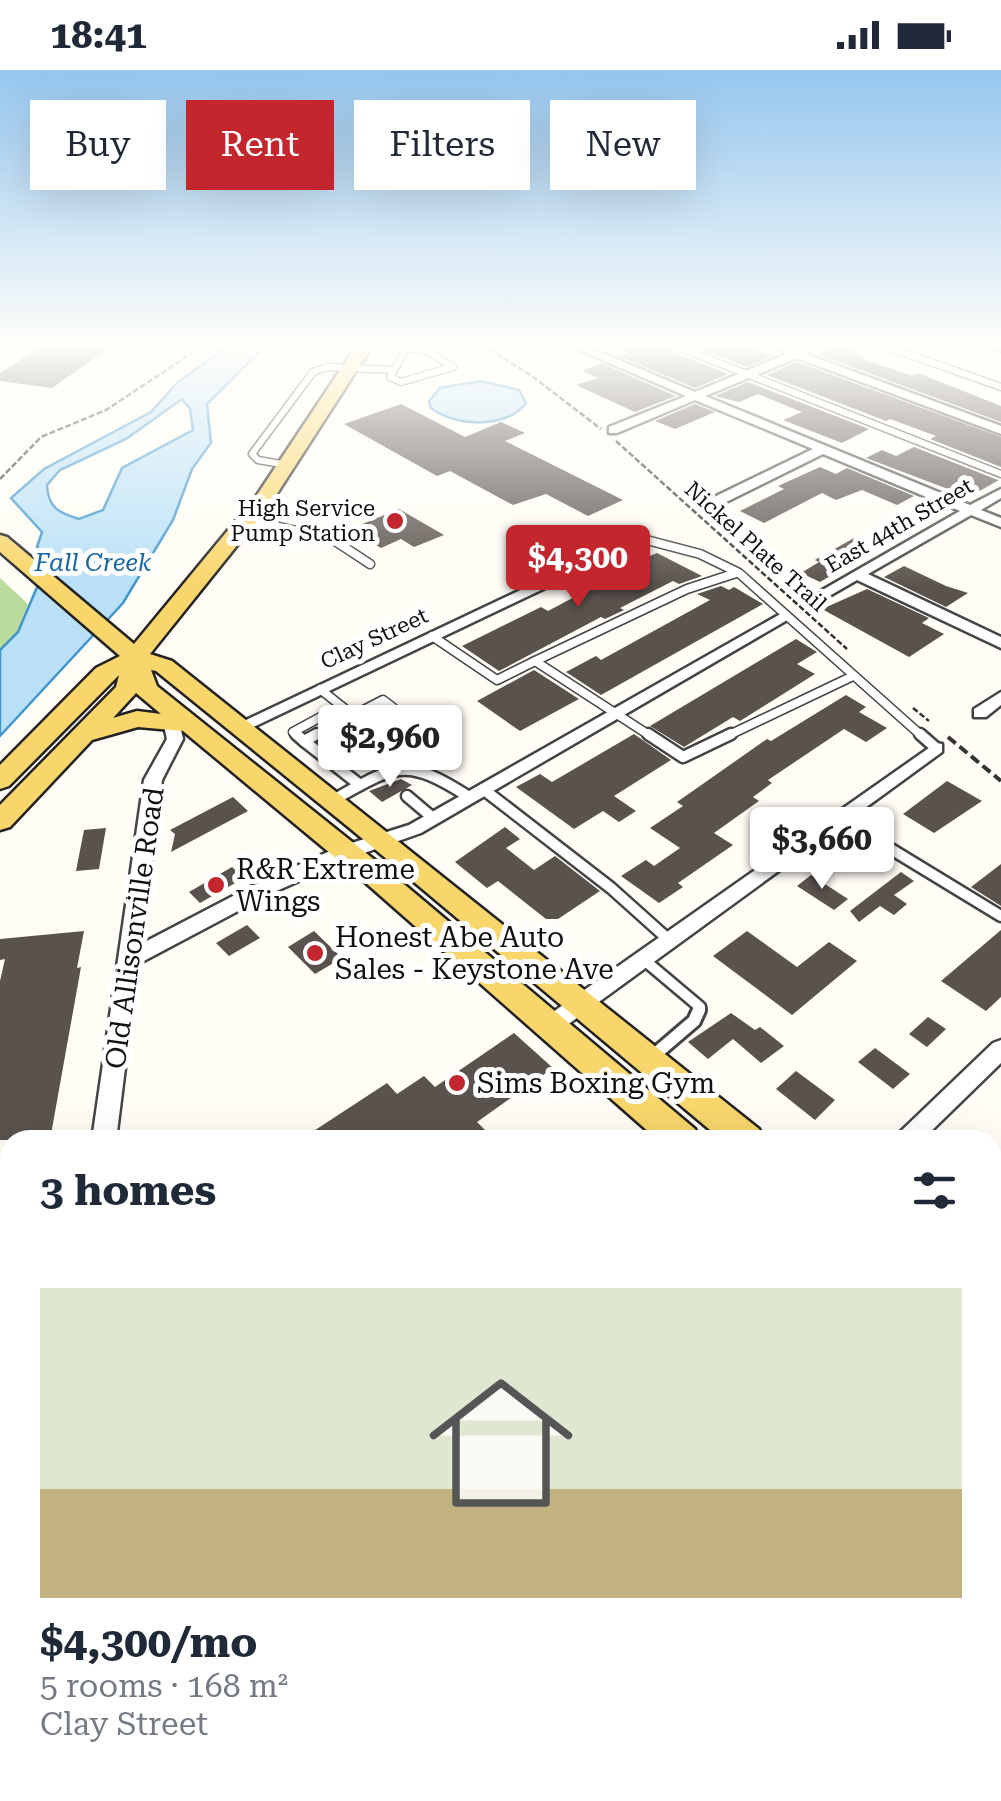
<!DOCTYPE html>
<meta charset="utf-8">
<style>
:root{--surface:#fff;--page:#f6f6f7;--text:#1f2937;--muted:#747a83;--accent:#c4262e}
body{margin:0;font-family:"Roboto Serif",serif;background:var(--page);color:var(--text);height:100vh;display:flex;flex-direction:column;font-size:38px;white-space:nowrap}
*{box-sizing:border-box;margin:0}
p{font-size:32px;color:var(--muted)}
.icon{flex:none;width:55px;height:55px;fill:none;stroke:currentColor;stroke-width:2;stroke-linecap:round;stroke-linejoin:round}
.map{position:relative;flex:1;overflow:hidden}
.side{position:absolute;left:0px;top:1060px;width:1002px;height:672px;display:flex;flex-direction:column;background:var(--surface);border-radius:30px 30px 0 0;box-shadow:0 10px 40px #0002}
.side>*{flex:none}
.banner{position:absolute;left:30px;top:30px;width:942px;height:90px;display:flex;gap:20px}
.price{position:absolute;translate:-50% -85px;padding:0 22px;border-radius:10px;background:#fff;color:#222;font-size:32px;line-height:65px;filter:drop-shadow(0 2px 5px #0008)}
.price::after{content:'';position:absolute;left:50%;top:60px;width:30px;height:22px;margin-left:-15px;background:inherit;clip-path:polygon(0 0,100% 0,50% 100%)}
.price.current{background:var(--accent);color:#fff}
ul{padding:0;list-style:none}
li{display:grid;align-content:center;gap:20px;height:530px;padding:0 40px}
li span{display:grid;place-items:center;height:310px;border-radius:0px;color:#555}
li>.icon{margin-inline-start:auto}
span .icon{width:180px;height:180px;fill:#fffc;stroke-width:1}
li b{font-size:42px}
h2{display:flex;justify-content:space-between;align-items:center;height:120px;padding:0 40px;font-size:42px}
.pill{padding:0 35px;border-radius:0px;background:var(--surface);box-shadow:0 10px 40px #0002;font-size:35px;line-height:90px}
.pill.current{background:var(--accent);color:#fff}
.status{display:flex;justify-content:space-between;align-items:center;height:70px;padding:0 50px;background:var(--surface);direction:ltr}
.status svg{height:28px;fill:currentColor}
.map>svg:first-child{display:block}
.forest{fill:#b9dc9c}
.water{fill:#b9e0f7;stroke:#3f96cf;stroke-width:2.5;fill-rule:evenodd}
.building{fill:#5a524d}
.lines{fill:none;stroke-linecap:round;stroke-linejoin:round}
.service-far4-casing{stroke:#444;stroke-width:9}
.service-far3-casing{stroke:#444;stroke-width:11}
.service-far2-casing{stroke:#444;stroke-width:15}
.service-far1-casing{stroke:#444;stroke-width:18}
.service-casing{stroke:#444;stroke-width:20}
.minor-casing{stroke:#444;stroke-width:5}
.primary-casing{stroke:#222;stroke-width:5}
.path-far1{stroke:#333;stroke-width:2.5;stroke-dasharray:6 2.5;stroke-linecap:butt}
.path{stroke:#333;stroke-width:4;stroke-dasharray:10 5;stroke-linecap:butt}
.service-far4{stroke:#fff;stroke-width:6}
.service-far3{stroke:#fff;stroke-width:8}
.service-far2{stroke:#fff;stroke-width:10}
.service-far1{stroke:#fff;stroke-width:12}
.service{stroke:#fff;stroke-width:15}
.minor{fill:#fff;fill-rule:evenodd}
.primary{fill:#f9d66b;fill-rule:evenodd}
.poi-dot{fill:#c4262e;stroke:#fff;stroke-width:4}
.labels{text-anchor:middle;stroke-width:10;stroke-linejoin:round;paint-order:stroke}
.far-poi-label{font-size:22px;fill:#111;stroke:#fff;text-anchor:end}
.far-street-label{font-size:22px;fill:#111;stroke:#fff}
.far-water-label{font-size:25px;font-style:italic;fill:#1768a6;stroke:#fff}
.poi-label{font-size:28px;fill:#111;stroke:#fff;text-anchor:start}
.street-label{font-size:28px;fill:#111;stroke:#fff}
</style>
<div class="status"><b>18:41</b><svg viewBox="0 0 49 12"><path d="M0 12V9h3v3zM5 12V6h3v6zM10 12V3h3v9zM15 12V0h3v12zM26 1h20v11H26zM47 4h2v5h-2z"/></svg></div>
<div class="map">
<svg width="1001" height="1731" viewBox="0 0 1001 1731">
<rect width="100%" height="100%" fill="#fffdf5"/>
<path class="forest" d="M0 508 28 534 18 562 0 580Z"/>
<g class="water">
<path d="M229 275H266L207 334 211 373 192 399 173 450 123 533 0 666V580L18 562 49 489 37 477 42 462 11 428 44 399 151 342 177 313ZM182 329 190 339 193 360 122 398 103 440 79 449C59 443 48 438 47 415L60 400 126 369Z"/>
<path d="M481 311 519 320 526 333C507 359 455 357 431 338L429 331 440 318Z"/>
</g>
<g class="building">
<path d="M43 275H75L107 280 52 318 0 311V303Z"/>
<path d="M608 275H666L670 281 728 304 695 318 619 286 626 283Z"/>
<path d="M692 275H744L773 286 747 297Z"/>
<path d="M839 276 866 286 861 288 912 306 918 303 1001 336V352L817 284Z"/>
<path d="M797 292 1001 367V397L930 369 936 366 890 349 886 351 767 305Z"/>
<path d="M601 293 676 326 635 342 576 315 598 308 582 301Z"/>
<path d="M748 312 869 359 842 373 783 350 802 342 758 324 739 332 715 326Z"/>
<path d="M401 334 465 367 501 352 525 363 505 371 623 430 588 446 546 424 513 435 450 401 437 406 344 354Z"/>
<path d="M695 334 715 342 675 359 655 351Z"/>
<path d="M914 377 998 410H999L969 427 866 388 882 380 896 386Z"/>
<path d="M820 397 836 404 847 398 914 426 897 435 862 420 836 430 822 423 764 453 740 441 784 419 778 416Z"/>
<path d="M399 439 444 465 414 477 401 469 381 478 350 459Z"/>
<path d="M854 468 872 476 843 493 849 495 820 512 801 503 819 492 815 490Z"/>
<path d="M657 483 702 506 679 514 673 511 620 538 624 540 605 549 601 547 499 601 462 576 541 537 548 541 580 524 569 517 592 506 596 508Z"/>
<path d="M904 496 946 516 968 523 946 537 884 507Z"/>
<path d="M721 516 729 520 734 517 763 534 601 625 566 602 596 586 601 590 710 530 697 524Z"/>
<path d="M867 519 929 548 922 553 944 564 909 587 822 539Z"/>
<path d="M796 569 817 582 797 594 815 604 740 651 733 647 684 677 650 656Z"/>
<path d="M534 600 579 629 520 661 477 631Z"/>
<path d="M846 625 866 637 859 642 887 658 866 672 844 659 768 710 772 713 753 727 759 731 714 763 733 775 678 813 683 817 659 833 621 806 646 790 654 796 680 778 650 758 683 736 677 732 767 669 771 671Z"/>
<path d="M634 664 671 690 614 726 636 741 619 752 603 741 574 759 516 717 540 704 552 712Z"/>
<path d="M401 709 412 715 382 732 369 721Z"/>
<path d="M947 711 982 731 934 763 903 744Z"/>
<path d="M233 727 248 741 171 782 175 764 170 760Z"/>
<path d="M505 757 520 769 506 778 534 800 555 786 600 821 558 849H546L498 811 487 818 455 792Z"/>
<path d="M106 758 99 799 76 801 84 760Z"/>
<path d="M1001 794V836L971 817Z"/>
<path d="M232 797 244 808 200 833 189 822Z"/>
<path d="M901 802 914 811 894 825 907 834 894 845 880 836 859 852 850 841Z"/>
<path d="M811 805 848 829 834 840 797 816Z"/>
<path d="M247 855 260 868 229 886 216 873Z"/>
<path d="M1001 860V927L986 941 941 911Z"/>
<path d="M84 861 77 898 81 897 50 1070H0V911L5 889 0 890V869Z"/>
<path d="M314 861 342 888 315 904 288 877Z"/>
<path d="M747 861 797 897 829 872 857 891 792 945 713 886Z"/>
<path d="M731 943 755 960 760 957 784 976 761 993 733 969 708 989 688 972Z"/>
<path d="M928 947 946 959 927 977 909 964Z"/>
<path d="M514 963 553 998 477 1052 495 1070H300L387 1013 397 1024 424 1006 435 1017Z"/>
<path d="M875 978 910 1004 893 1019 858 992Z"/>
<path d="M796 1001 835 1030 815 1050 776 1019Z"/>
</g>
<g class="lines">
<defs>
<g id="service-far4">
<path d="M673 275 1001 404"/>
<path d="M882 275 1001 317"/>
<path d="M407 278 426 280 453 297 401 312 390 307Z"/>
<path d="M287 395 258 390 252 384 313 302 328 297 394 300"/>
</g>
<g id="service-far3">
<path d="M248 450 332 469 370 494"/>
<path d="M639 468 700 484 739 503 923 667"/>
<path d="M432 566 497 610 535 591 652 667"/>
<path d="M535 591 687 519 736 503"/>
<path d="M320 619 345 639"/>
<path d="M299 667 293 662 341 636"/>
<path d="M312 667 383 630 405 647"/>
<path d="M725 667 853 606"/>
</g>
<g id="service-far2">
<path d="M296 664 304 671"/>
<path d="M317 664 304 671 360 715"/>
<path d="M648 664 683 687 731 664"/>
<path d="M920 664 936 678"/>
<path d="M483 719 611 818 669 870"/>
<path d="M407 726 433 748"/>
<path d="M333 730C396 695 405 686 469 727"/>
<path d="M840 748 1001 846"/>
<path d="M643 889 700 937 698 943"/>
</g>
<path id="service-far1" d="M653 986 694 951 699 940"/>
<path id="service" d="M460 1731 467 1722"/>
<g id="minor">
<path d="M568 275H583L695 322 787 284 768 275H783L796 280 808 275H823L806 284 1001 356V364L797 288 705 326 970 435 1001 419V428L981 440 1001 448V457L971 445 868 504 1001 567V578L857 510 824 529 812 526 960 441 823 384 720 435H710V429L813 379 695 330 617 363H609V357L686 326Z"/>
<path d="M987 275H1001V281Z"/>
<path d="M639 464 646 468 644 471 243 662 237 663 229 658Z"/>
<path d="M784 542 791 546 789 549 421 763 353 787 272 823 138 894 116 1070H92L144 710 167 669 160 638 162 634H174L176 638 183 669 162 710 141 874 258 813 339 777 409 755Z"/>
<path d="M1001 622V635L986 647H974V639Z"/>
<path d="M936 673 942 674V682L559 961 551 964 543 961 540 955 543 949Z"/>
<path d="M1001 970V993L922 1070H895L899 1063 993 973Z"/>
<path d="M10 1705V1722H27L26 1731H0V1709Z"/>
</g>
<g id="primary">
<path d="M357 275H373L271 433 150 584 172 591 759 1059 764 1070H722L352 760 156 601 151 600 157 616 386 799 695 1059 700 1070H658L366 813 183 661 138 657 92 670 10 757 0 760V735L116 617 119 605 9 716 0 719V695L96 598 120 586 0 482V465L7 467 134 574 257 425ZM136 623 161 644 137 641 113 648Z"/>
<path d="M992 1256 1001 1260V1303L992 1299Z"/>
<path d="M992 1317 1001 1321V1366L992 1362Z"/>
</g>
</defs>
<use href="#service-far4" class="service-far4-casing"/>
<use href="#service-far3" class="service-far3-casing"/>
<use href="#service-far2" class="service-far2-casing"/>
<use href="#service-far1" class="service-far1-casing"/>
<use href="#service" class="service-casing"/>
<use href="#minor" class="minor-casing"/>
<use href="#primary" class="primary-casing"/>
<g class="path-far1">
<path d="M482 275 532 306 601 359"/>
<path d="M616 371 847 579"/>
<path d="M0 409 41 367 106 340 204 275"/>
<path d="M913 638 929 651"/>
</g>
<path class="path" d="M948 667 1001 711"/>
<use href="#service-far4" class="service-far4"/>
<use href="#service-far3" class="service-far3"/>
<use href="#service-far2" class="service-far2"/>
<use href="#service-far1" class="service-far1"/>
<use href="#service" class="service"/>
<use href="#minor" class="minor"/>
<use href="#primary" class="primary"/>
</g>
<linearGradient id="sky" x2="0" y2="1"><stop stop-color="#95c6ee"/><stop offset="0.53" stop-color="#fffefa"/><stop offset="1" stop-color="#fffefa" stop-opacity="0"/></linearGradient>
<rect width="1001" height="518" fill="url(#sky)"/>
<g class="poi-dot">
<circle cx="395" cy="451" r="10"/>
<circle cx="216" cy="815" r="10"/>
<circle cx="315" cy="883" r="10"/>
<circle cx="457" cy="1013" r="10"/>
</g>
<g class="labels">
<g class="far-poi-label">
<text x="375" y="446">High Service<tspan x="375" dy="25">Pump Station</tspan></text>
</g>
<g class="far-street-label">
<text transform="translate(899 455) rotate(-30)" y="8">East 44th Street</text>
<text transform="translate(756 476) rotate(42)" y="8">Nickel Plate Trail</text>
<text transform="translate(374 568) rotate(-25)" y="8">Clay Street</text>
</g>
<g class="far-water-label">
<text x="93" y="501">Fall Creek</text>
</g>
<g class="poi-label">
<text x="236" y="809">R&amp;R Extreme<tspan x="236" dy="32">Wings</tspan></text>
<text x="335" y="877">Honest Abe Auto<tspan x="335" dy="32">Sales - Keystone Ave</tspan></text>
<text x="477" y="1023">Sims Boxing Gym</text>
</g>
<g class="street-label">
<text transform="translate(134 858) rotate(-82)" y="10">Old Allisonville Road</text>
</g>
</g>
</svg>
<b class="price current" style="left:578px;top:540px">$4,300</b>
<b class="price" style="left:390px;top:720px">$2,960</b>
<b class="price" style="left:822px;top:822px">$3,660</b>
<div class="banner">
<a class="pill">Buy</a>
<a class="pill current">Rent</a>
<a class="pill">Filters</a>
<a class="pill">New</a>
</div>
<section class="side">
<h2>3 homes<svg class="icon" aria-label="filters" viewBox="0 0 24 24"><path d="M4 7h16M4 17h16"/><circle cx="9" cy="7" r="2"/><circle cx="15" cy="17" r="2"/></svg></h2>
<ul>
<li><span style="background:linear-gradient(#dfe7d0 65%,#c2b280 0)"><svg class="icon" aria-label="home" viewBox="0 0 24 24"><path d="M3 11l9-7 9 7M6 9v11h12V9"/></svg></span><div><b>$4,300/mo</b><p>5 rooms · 168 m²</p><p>Clay Street</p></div></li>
</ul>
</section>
</div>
